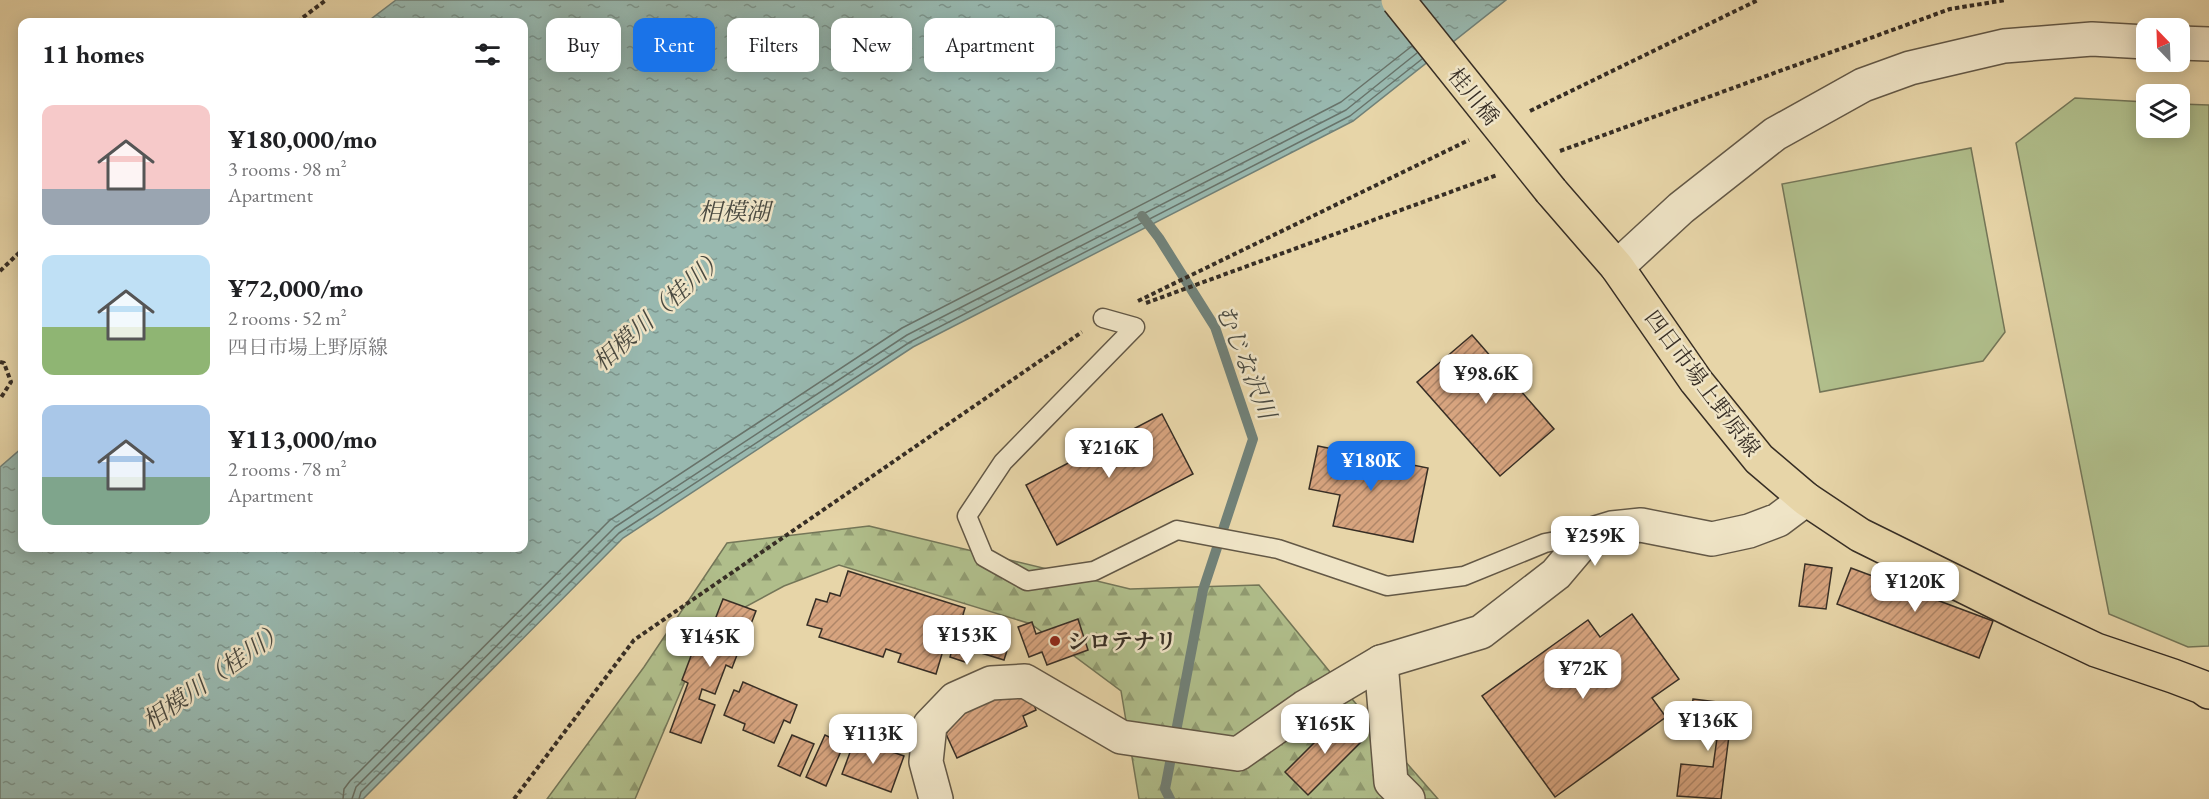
<!DOCTYPE html>
<meta charset="utf-8">
<style>
:root{--surface:#fff;--page:#f6f6f6;--text:#202124;--muted:#757577;--accent:#1a73e8}
body{margin:0;font-family:"EB Garamond","Noto Serif JP",serif;background:var(--page);color:var(--text);height:100vh;display:flex;flex-direction:column;font-size:22px;white-space:nowrap}
*{box-sizing:border-box;margin:0}
p{font-size:20px;color:var(--muted)}
.icon{flex:none;width:33px;height:33px;fill:none;stroke:currentColor;stroke-width:2;stroke-linecap:round;stroke-linejoin:round}
.map{position:relative;flex:1;overflow:hidden}
.sheet{position:absolute;left:18px;top:18px;width:510px;height:534px;display:flex;flex-direction:column;background:var(--surface);border-radius:12px;box-shadow:0 3px 15px #0003}
.sheet>*{flex:none}
.top-card{position:absolute;left:546px;top:18px;width:570px;height:54px;display:flex;gap:12px}
.needle{width:39px;rotate:337deg}
.tools{position:absolute;left:2136px;top:18px;display:grid;gap:12px}
.tools a{display:grid;place-items:center;width:54px;height:54px;border-radius:12px;background:var(--surface);box-shadow:0 3px 15px #0003;font-size:30px}
.price{position:absolute;translate:-50% -51px;padding:0 14px;border-radius:12px;background:#fff;color:#222;font-size:20px;line-height:39px;filter:drop-shadow(0 2px 3px #0008)}
.price::after{content:'';position:absolute;left:50%;top:36px;width:18px;height:14px;margin-left:-9px;background:inherit;clip-path:polygon(0 0,100% 0,50% 100%)}
.price.active{background:var(--accent);color:#fff}
ul{padding:0;list-style:none}
li{display:flex;align-items:center;gap:18px;height:150px;padding:0 24px}
li span{display:grid;place-items:center;flex:none;width:168px;height:120px;border-radius:12px;color:#555}
li>.icon{margin-inline-start:auto}
span .icon{width:72px;height:72px;fill:#fffc;stroke-width:1}
li b{font-size:26px}
h2{display:flex;justify-content:space-between;align-items:center;height:72px;padding:0 24px;font-size:26px}
.pill{padding:0 21px;border-radius:12px;background:var(--surface);box-shadow:0 3px 15px #0003;font-size:21px;line-height:54px}
.pill.active{background:var(--accent);color:#fff}
.map>svg:first-child{display:block}
.forest{fill:url(#forest-firs);stroke:#747658;stroke-width:1.5}
.pitch{fill:#b0be8b;stroke:#747658;stroke-width:1.5}
.water{fill:url(#water-ripples);stroke:#718178;stroke-width:1.5}
.lines{fill:none;stroke-linecap:round;stroke-linejoin:round}
.shore{stroke:#68736a;stroke-width:1.5}
.stream{stroke:#718178;stroke-width:10}
.building{fill:url(#building-hatch);stroke:#372e25;stroke-width:1.5}
.lane-casing{stroke:#635846;stroke-width:21}
.street-casing{stroke:#635846;stroke-width:36}
.primary-casing{stroke:#372e25;stroke-width:36}
.path{stroke:#372e25;stroke-width:4;stroke-dasharray:4.5 3;stroke-linecap:butt}
.lane{stroke:#efe4c6;stroke-width:18}
.street{stroke:#efe4c6;stroke-width:33}
.primary{stroke:#e7d5a8;stroke-width:33}
.primary-bridge-casing{stroke:#372e25;stroke-width:36;stroke-linecap:butt}
.primary-bridge{stroke:#e7d5a8;stroke-width:33}
.poi-dot{fill:#8f2418;stroke:#efe4c6;stroke-width:2}
.labels{text-anchor:middle;stroke-width:5;stroke-linejoin:round;paint-order:stroke}
.street-label{font-size:22px;fill:#372e25;stroke:#efe4c6}
.poi-label{font-size:22px;font-weight:bold;fill:#372e25;stroke:#efe4c6;text-anchor:start}
.water-label{font-size:24px;font-style:italic;fill:#4a4a41;stroke:#efe4c6}
</style>
<div class="map">
<svg width="2209" height="799" viewBox="0 0 2209 799">
<defs>
<pattern id="forest-firs" width="22" height="20" patternUnits="userSpaceOnUse" patternTransform="scale(1.5)"><rect width="22" height="20" fill="#b0be8b"/><path d="M5 1l3.5 6h-7zM16 11l3.5 6h-7z" fill="#909b71"/></pattern>
<pattern id="water-ripples" width="26" height="14" patternUnits="userSpaceOnUse" patternTransform="scale(1.5)"><rect width="26" height="14" fill="#98b8af"/><path d="M2 4q2-2 4 0t4 0M15 11q2-2 4 0t4 0" fill="none" stroke="#7d968e"/></pattern>
<pattern id="building-hatch" width="6" height="6" patternUnits="userSpaceOnUse" patternTransform="scale(1.5)"><rect width="6" height="6" fill="#d7a47f"/><path d="M-1 1l2-2M0 6l6-6M5 7l2-2" fill="none" stroke="#af8668"/></pattern>
</defs>
<rect width="100%" height="100%" fill="#e7d5a8"/>
<filter id="stains"><feTurbulence type="fractalNoise" baseFrequency=".00333" numOctaves="4"/><feColorMatrix values="0 0 0 0 .2 0 0 0 0 .09 0 0 0 0 .02 0 0 0 .5 -.17"/></filter>
<radialGradient id="worn" r=".72"><stop offset=".6" stop-color="#630" stop-opacity="0"/><stop offset="1" stop-color="#630" stop-opacity=".3"/></radialGradient>
<path class="forest" d="M869 526 1130 589 1259 585 1370 721 1438 799H1139L1121 691 1031 624 839 565 784 586 708 627 635 799H547L644 667 727 543Z"/>
<g class="pitch">
<path d="M2075 98 2146 102V128H2180V104L2209 105V646L2188 647 2109 614 2016 143Z"/>
<path d="M1971 148 2005 332 1983 361 1820 392 1782 184Z"/>
</g>
<path class="water" d="M396 0H1506L1353 121 913 347 623 538 363 799H0V467L22 448V548H524V22H367Z"/>
<g class="lines">
<g class="shore">
<path d="M343 799 344 789 350 781 610 520 902 328 1341 102 1412 46"/>
<path d="M352 799 356 787 615 527 907 335 1346 110 1417 53"/>
<path d="M359 799 361 792 619 533 910 342 1350 116 1422 59"/>
</g>
<path class="stream" d="M1142 216 1159 238 1215 327 1253 439 1203 590 1165 789 1170 799"/>
</g>
<g class="building">
<path d="M1472 335 1554 429 1500 476 1417 382Z"/>
<path d="M1162 414 1193 474 1057 545 1026 485Z"/>
<path d="M1318 446 1428 468 1413 542 1333 526 1340 495 1309 489Z"/>
<path d="M1805 564 1832 568 1826 609 1799 606Z"/>
<path d="M1851 568 1993 621 1979 658 1837 604Z"/>
<path d="M848 571 965 608 960 625 1010 641 1004 660 968 649 965 662 950 657 955 640 947 637 936 674 898 662 901 654 886 649 883 657 819 637 822 629 807 625 816 599 827 602 830 593 840 596Z"/>
<path d="M723 599 756 611 742 647 734 644 731 653 737 655 732 668 726 665 715 694 702 689 699 699 715 705 701 743 670 732 688 683 682 680 700 632 709 635Z"/>
<path d="M1632 614 1679 679 1652 698 1666 717 1555 797 1482 696 1588 620 1600 637Z"/>
<path d="M1078 619 1088 650 1047 665 1042 652 1029 657 1018 627 1032 622 1036 634Z"/>
<path d="M743 682 797 705 790 723 784 720 774 743 743 730 745 724 724 715 734 690 739 692Z"/>
<path d="M1011 695 1031 697 1036 710 1023 716 1027 726 957 758 946 734 955 720 968 709 988 700Z"/>
<path d="M1693 699 1733 704 1721 799 1677 796 1681 764 1713 767 1718 731 1689 727Z"/>
<path d="M1342 715 1365 738 1308 795 1285 772Z"/>
<path d="M792 735 814 744 800 776 778 766Z"/>
<path d="M825 735 844 744 826 786 806 777Z"/>
<path d="M855 739 904 756 891 792 842 774Z"/>
</g>
<g class="lines">
<defs>
<path id="lane" d="M1103 318 1135 327 1003 462 967 516 984 557 1027 581 1094 571 1177 530 1278 549 1387 586 1464 576 1545 543 1588 535"/>
<g id="street">
<path d="M2180 43 2209 44"/>
<path d="M1617 267 1681 208 1775 134 1863 85 1910 68 2004 46 2092 39 2146 42"/>
<path d="M1381 662 1391 782 1408 799"/>
<path d="M936 799 926 762 930 725 955 699 991 683 1025 681 1121 737 1238 754 1305 707 1381 662 1481 632 1556 574 1589 535 1612 528 1641 525 1712 539 1749 531 1778 520 1806 499"/>
</g>
<path id="primary" d="M1551 191 1617 267 1696 381 1759 459 1806 499 1860 535 2020 614 2096 650 2173 676 2202 687 2209 692"/>
</defs>
<use href="#lane" class="lane-casing"/>
<use href="#street" class="street-casing"/>
<use href="#primary" class="primary-casing"/>
<g class="path">
<path d="M297 22 326 0"/>
<path d="M1530 111 1758 0"/>
<path d="M1560 151 1950 9 2006 0"/>
<path d="M0 271 22 250"/>
<path d="M1138 301 1469 140"/>
<path d="M1146 303 1497 175"/>
<path d="M0 362 4 363 11 382 0 399"/>
<path d="M514 799 634 640 1082 332"/>
</g>
<use href="#lane" class="lane"/>
<use href="#street" class="street"/>
<use href="#primary" class="primary"/>
<defs>
<path id="primary-bridge" d="M1398 0 1551 191"/>
</defs>
<use href="#primary-bridge" class="primary-bridge-casing"/>
<use href="#primary-bridge" class="primary-bridge"/>
</g>
<circle class="poi-dot" cx="1055" cy="641" r="6"/>
<g class="labels">
<g class="street-label">
<text transform="translate(1474 96) rotate(51)" y="8">桂川橋</text>
<text transform="translate(1703 383) rotate(53)" y="8">四日市場上野原線</text>
</g>
<g class="poi-label">
<text x="1067" y="649">シロテナリ</text>
</g>
<g class="water-label">
<text x="734" y="220">相模湖</text>
<text transform="translate(659 310) rotate(-42)" y="8">相模川（桂川）</text>
<text transform="translate(1246 362) rotate(68)" y="8">むじな沢川</text>
<text transform="translate(214 676) rotate(-35)" y="8">相模川（桂川）</text>
</g>
</g>
<rect width="100%" height="100%" filter="url(#stains)"/>
<rect width="100%" height="100%" fill="url(#worn)"/>
</svg>
<div class="tools">
<a><svg class="needle" viewBox="-14 -14 28 28"><path d="M0-13l5 13h-10z" fill="#e53935"/><path d="M0 13l5-13h-10z" fill="#757577"/></svg></a>
<a><svg class="icon" aria-label="layers" viewBox="0 0 24 24"><path d="M12 4l9 5-9 5-9-5zM3 14l9 5 9-5"/></svg></a>
</div>
<b class="price" style="left:1486px;top:405px">¥98.6K</b>
<b class="price" style="left:1109px;top:479px">¥216K</b>
<b class="price active" style="left:1371px;top:492px">¥180K</b>
<b class="price" style="left:1595px;top:567px">¥259K</b>
<b class="price" style="left:1915px;top:613px">¥120K</b>
<b class="price" style="left:967px;top:666px">¥153K</b>
<b class="price" style="left:710px;top:668px">¥145K</b>
<b class="price" style="left:1583px;top:700px">¥72K</b>
<b class="price" style="left:1708px;top:752px">¥136K</b>
<b class="price" style="left:1325px;top:755px">¥165K</b>
<b class="price" style="left:873px;top:765px">¥113K</b>
<div class="top-card">
<a class="pill">Buy</a>
<a class="pill active">Rent</a>
<a class="pill">Filters</a>
<a class="pill">New</a>
<a class="pill">Apartment</a>
</div>
<section class="sheet">
<h2>11 homes<svg class="icon" aria-label="filters" viewBox="0 0 24 24"><path d="M4 7h16M4 17h16"/><circle cx="9" cy="7" r="2"/><circle cx="15" cy="17" r="2"/></svg></h2>
<ul>
<li><span style="background:linear-gradient(#f6c9c9 70%,#9aa5b1 0)"><svg class="icon" aria-label="home" viewBox="0 0 24 24"><path d="M3 11l9-7 9 7M6 9v11h12V9"/></svg></span><div><b>¥180,000/mo</b><p>3 rooms · 98 m²</p><p>Apartment</p></div></li>
<li><span style="background:linear-gradient(#bfe0f5 60%,#8fb573 0)"><svg class="icon" aria-label="home" viewBox="0 0 24 24"><path d="M3 11l9-7 9 7M6 9v11h12V9"/></svg></span><div><b>¥72,000/mo</b><p>2 rooms · 52 m²</p><p>四日市場上野原線</p></div></li>
<li><span style="background:linear-gradient(#a9c7e8 60%,#7fa58c 0)"><svg class="icon" aria-label="home" viewBox="0 0 24 24"><path d="M3 11l9-7 9 7M6 9v11h12V9"/></svg></span><div><b>¥113,000/mo</b><p>2 rooms · 78 m²</p><p>Apartment</p></div></li>
</ul>
</section>
</div>
